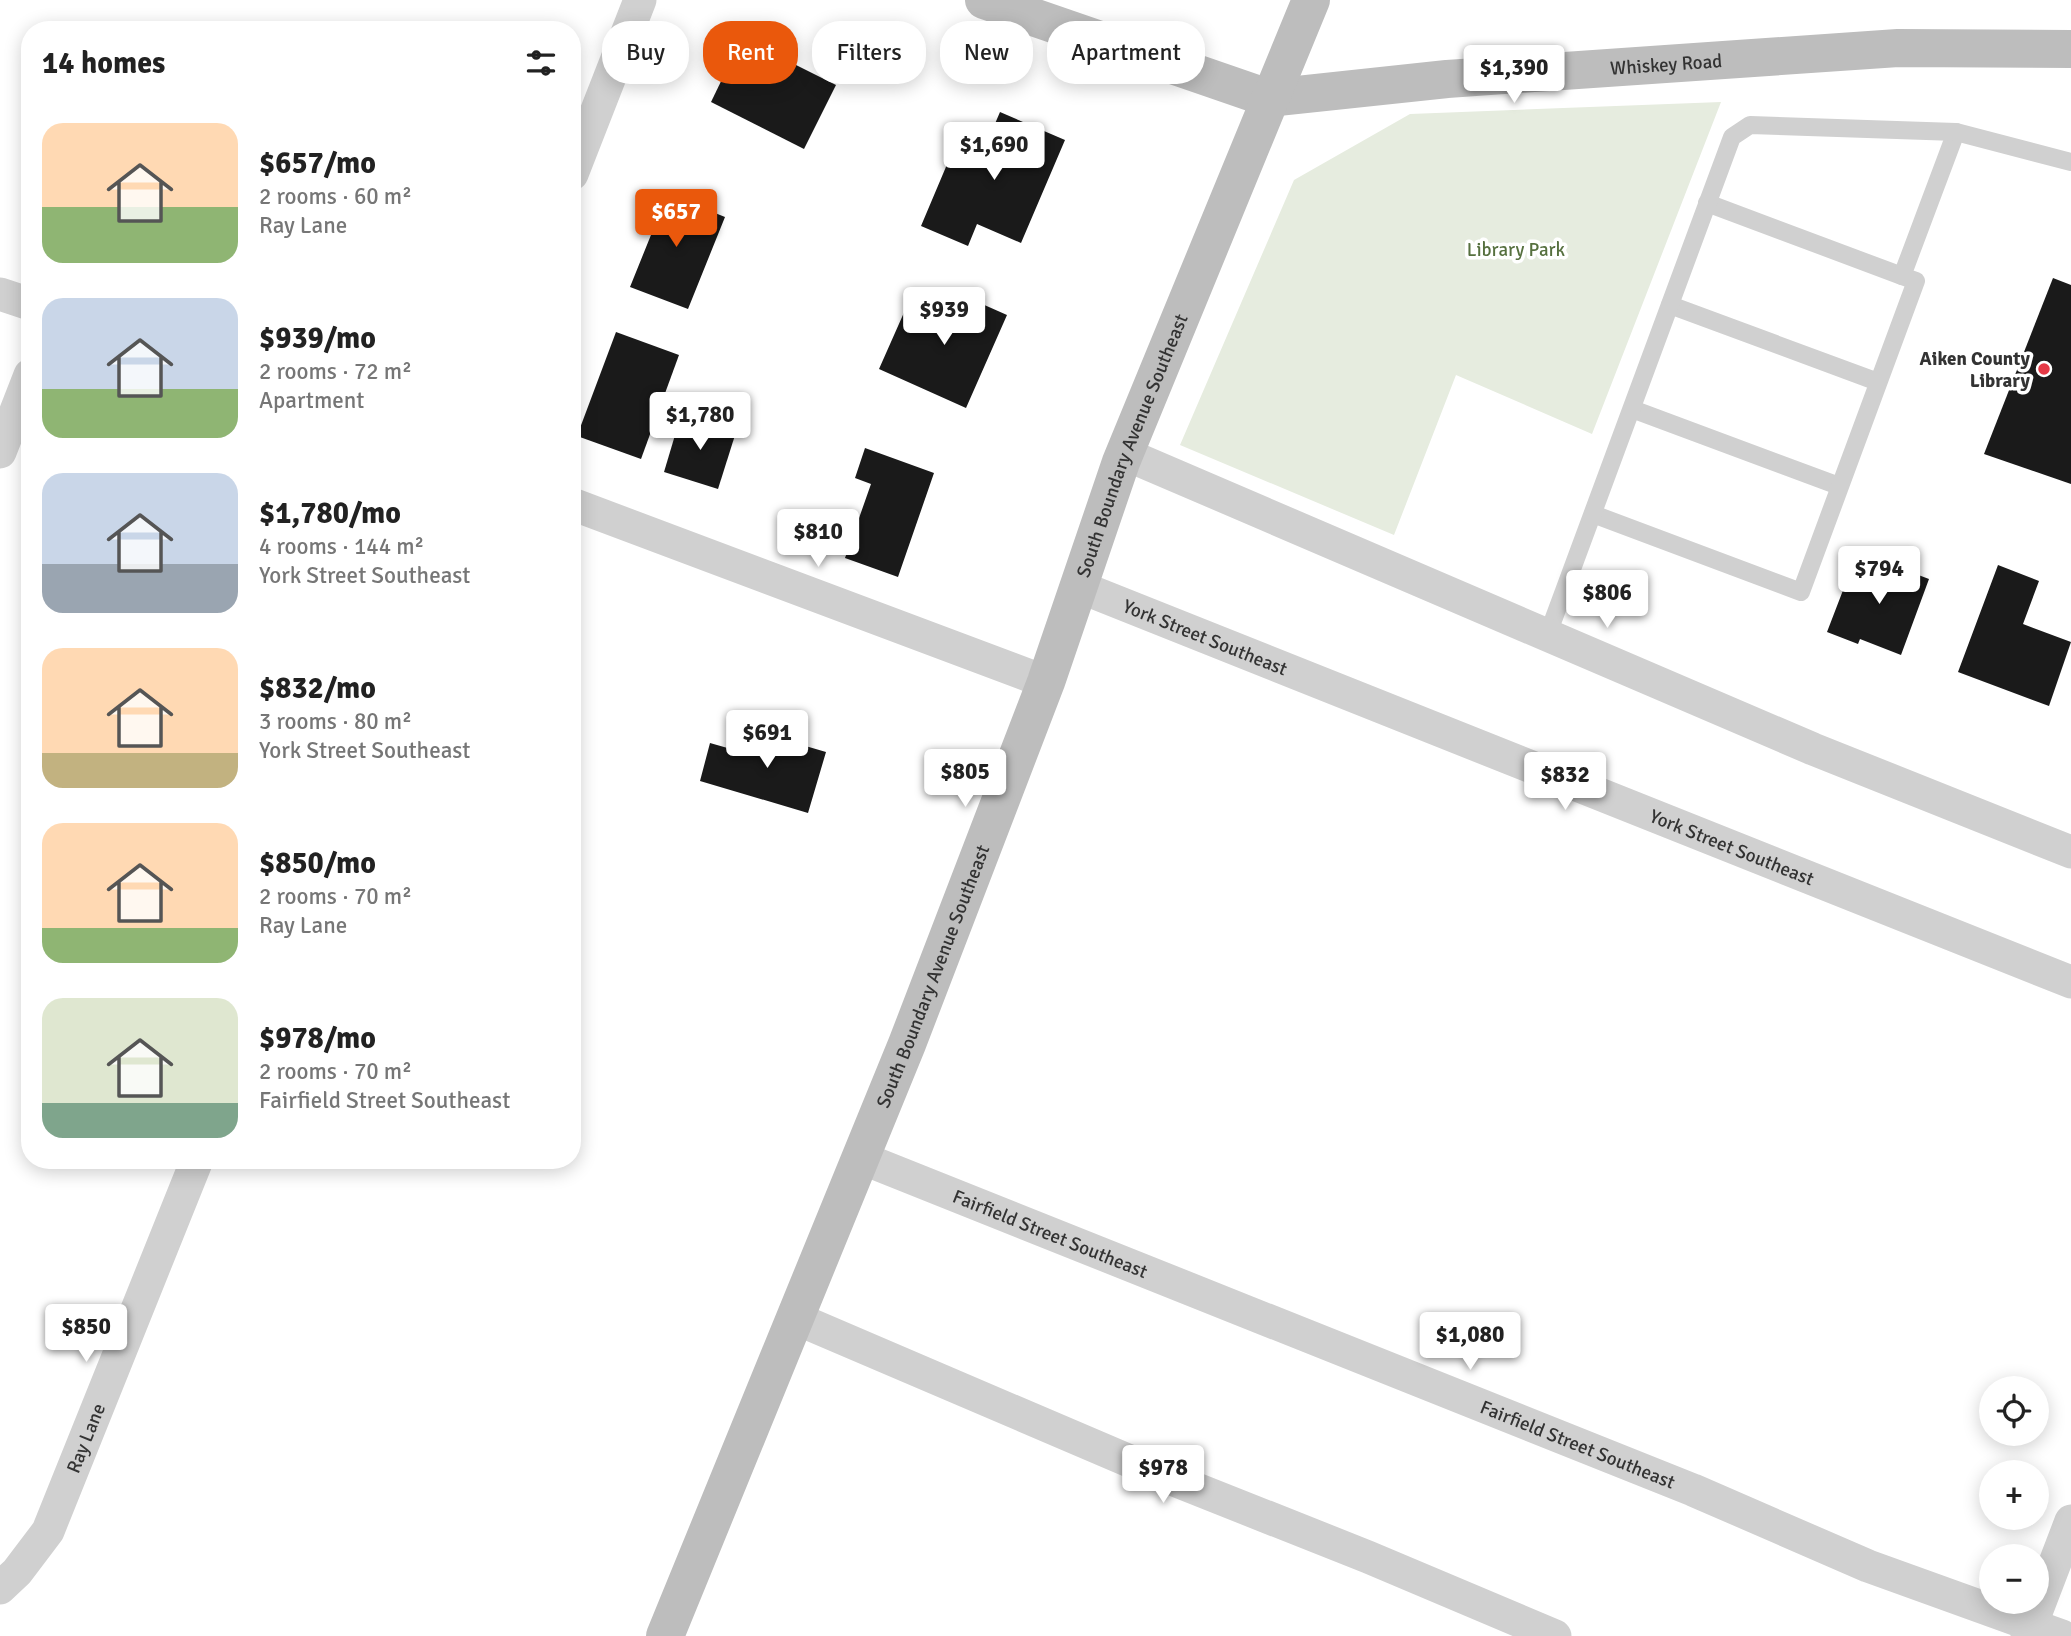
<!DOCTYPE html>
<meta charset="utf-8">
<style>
:root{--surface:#fff;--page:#f6f6f6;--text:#222;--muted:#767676;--accent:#ea580c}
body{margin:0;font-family:Signika,sans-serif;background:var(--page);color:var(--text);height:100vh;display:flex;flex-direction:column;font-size:26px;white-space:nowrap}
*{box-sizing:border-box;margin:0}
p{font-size:23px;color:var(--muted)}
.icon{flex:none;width:38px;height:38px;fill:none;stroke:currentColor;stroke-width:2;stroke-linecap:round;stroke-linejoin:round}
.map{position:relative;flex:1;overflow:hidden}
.panel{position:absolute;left:21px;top:21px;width:560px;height:1148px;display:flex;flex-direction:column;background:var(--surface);border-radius:28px;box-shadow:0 4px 18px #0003}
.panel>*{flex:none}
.banner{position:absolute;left:602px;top:21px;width:665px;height:63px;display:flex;gap:14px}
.buttons{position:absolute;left:1979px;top:1376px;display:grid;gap:14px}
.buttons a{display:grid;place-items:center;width:70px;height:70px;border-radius:50%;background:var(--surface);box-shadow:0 4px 18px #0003;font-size:35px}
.price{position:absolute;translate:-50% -60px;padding:0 16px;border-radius:7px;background:#fff;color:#222;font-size:23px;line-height:46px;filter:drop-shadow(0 2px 4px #0008)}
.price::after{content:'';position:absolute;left:50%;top:42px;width:21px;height:16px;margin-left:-10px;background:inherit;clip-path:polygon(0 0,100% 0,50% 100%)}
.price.selected{background:var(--accent);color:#fff}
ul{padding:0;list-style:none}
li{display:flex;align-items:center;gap:21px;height:175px;padding:0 21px}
li span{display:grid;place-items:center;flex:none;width:196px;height:140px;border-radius:21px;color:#555}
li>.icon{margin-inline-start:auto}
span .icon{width:84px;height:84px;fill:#fffc;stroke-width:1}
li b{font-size:30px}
h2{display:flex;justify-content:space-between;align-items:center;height:84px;padding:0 21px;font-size:30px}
.tag{padding:0 24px;border-radius:28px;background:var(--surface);box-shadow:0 4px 18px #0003;font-size:24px;line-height:63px}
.tag.selected{background:var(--accent);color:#fff}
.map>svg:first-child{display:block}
.green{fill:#e6ecdf}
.building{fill:#1a1a1a}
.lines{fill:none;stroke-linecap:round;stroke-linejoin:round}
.lane{stroke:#d0d0d0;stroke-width:18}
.street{stroke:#d0d0d0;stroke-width:33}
.secondary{stroke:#bdbdbd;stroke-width:38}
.poi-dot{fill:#e63946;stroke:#fff;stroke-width:2.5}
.labels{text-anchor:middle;stroke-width:7;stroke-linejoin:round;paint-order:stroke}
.street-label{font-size:19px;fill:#333;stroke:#fff}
.park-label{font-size:19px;fill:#56703f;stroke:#fff}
.poi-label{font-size:19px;font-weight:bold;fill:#333;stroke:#fff;text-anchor:end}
</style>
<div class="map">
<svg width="2071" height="1636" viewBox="0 0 2071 1636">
<rect width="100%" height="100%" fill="#fff"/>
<path class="green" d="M1721 102 1592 434 1456 375 1394 535 1180 445 1294 180 1410 114Z"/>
<g class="building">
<path d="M742 38 836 85 804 149 711 102Z"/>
<path d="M1000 112 1065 140 1021 243 977 224 968 246 921 226 959 136 985 147Z"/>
<path d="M655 189 725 217 688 309 630 287 655 225 643 220Z"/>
<path d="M2053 278 2071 285V484L1984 454Z"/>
<path d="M955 292 1007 315 966 408 879 369 910 299 945 315Z"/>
<path d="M616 332 679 355 641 459 577 436Z"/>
<path d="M681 415 736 432 718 489 664 472Z"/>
<path d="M865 448 934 473 898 577 845 558 871 484 855 478Z"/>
<path d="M1868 556 1929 579 1901 655 1860 639 1858 644 1827 632 1850 572 1861 576Z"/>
<path d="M1998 565 2039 581 2023 624 2071 642 2049 706 1958 672Z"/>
<path d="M751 730 826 752 808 813 700 781 710 743 745 753Z"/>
</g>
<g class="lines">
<g class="lane">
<path d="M1707 203 1902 276"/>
<path d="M1670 305 1878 382"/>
<path d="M1632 409 1839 486"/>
<path d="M1593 514 1801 592 1916 281 1902 276 1956 132"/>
<path d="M1548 634 1732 137 1750 125 1956 132 2071 162"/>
</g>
<g class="street">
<path d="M572 174 640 0"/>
<path d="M0 294 30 304"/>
<path d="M0 452 30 375"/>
<path d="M1125 454 1813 749 2071 852"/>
<path d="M572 504 1046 682"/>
<path id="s1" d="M1080 587 2071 982"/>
<path id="s2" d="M859 1157 1693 1490 1868 1566 2062 1636"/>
<path d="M795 1318 1174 1480 1368 1557 1555 1636"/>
<path id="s3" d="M0 1588 17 1572 48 1531 197 1160"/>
<path d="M2027 1636 2071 1521"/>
</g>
<g class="secondary">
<path id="s4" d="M984 0 1268 98 1447 79 1898 48 2071 49"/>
<path id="s5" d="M665 1636 907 1044 1046 682 1121 462 1311 0"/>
</g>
</g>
<circle class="poi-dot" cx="2044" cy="369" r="7"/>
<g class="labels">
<g class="street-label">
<text dy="7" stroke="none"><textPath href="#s4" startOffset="700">Whiskey Road</textPath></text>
<text dy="7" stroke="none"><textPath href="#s5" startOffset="1279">South Boundary Avenue Southeast</textPath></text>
<text dy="7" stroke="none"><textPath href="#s1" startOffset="135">York Street Southeast</textPath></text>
<text dy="7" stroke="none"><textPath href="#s1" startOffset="702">York Street Southeast</textPath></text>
<text dy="7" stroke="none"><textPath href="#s5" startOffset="712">South Boundary Avenue Southeast</textPath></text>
<text dy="7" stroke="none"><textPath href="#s2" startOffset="206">Fairfield Street Southeast</textPath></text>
<text dy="7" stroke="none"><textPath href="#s3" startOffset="175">Ray Lane</textPath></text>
<text dy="7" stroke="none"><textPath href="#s2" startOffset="774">Fairfield Street Southeast</textPath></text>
</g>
<g class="park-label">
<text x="1516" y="256">Library Park</text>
</g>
<g class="poi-label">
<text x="2030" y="365">Aiken County<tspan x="2030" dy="22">Library</tspan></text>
</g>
</g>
</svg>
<div class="buttons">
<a><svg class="icon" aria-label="locate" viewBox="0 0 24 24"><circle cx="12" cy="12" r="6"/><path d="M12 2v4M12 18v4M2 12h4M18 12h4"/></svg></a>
<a>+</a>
<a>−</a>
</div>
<b class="price" style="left:1514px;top:105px">$1,390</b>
<b class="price" style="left:994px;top:182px">$1,690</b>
<b class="price selected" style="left:676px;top:249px">$657</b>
<b class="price" style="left:944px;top:347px">$939</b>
<b class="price" style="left:700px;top:452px">$1,780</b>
<b class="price" style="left:818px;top:569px">$810</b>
<b class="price" style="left:1879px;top:606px">$794</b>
<b class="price" style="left:1607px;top:630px">$806</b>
<b class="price" style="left:767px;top:770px">$691</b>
<b class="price" style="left:965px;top:809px">$805</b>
<b class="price" style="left:1565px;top:812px">$832</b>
<b class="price" style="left:86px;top:1364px">$850</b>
<b class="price" style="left:1470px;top:1372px">$1,080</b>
<b class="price" style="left:1163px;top:1505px">$978</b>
<div class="banner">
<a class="tag">Buy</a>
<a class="tag selected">Rent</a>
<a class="tag">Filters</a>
<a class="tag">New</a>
<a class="tag">Apartment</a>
</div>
<section class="panel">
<h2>14 homes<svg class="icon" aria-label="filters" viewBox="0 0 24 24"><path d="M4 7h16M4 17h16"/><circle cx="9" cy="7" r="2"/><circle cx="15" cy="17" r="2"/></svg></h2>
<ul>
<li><span style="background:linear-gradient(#ffd9b3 60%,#8fb573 0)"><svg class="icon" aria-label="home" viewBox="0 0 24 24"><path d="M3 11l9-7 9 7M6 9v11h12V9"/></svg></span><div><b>$657/mo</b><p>2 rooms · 60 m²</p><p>Ray Lane</p></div></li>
<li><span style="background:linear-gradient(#c9d6e8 65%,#8fb573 0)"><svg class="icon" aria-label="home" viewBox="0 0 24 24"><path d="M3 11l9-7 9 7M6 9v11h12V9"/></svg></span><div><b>$939/mo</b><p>2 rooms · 72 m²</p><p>Apartment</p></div></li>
<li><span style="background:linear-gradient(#c9d6e8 65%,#9aa5b1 0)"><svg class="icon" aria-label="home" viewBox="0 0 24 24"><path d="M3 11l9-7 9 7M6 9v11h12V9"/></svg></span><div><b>$1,780/mo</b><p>4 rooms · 144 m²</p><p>York Street Southeast</p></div></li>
<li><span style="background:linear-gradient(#ffd9b3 75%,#c2b280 0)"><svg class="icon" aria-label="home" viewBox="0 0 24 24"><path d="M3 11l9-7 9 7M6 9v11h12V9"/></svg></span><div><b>$832/mo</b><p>3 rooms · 80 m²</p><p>York Street Southeast</p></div></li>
<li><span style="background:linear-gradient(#ffd9b3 75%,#8fb573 0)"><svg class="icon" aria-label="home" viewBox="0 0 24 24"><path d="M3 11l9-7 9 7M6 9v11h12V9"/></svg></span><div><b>$850/mo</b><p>2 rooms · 70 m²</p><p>Ray Lane</p></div></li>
<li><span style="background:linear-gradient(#dfe7d0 75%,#7fa58c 0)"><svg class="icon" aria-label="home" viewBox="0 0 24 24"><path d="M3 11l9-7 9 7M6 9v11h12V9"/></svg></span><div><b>$978/mo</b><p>2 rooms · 70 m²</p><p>Fairfield Street Southeast</p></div></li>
</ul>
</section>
</div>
